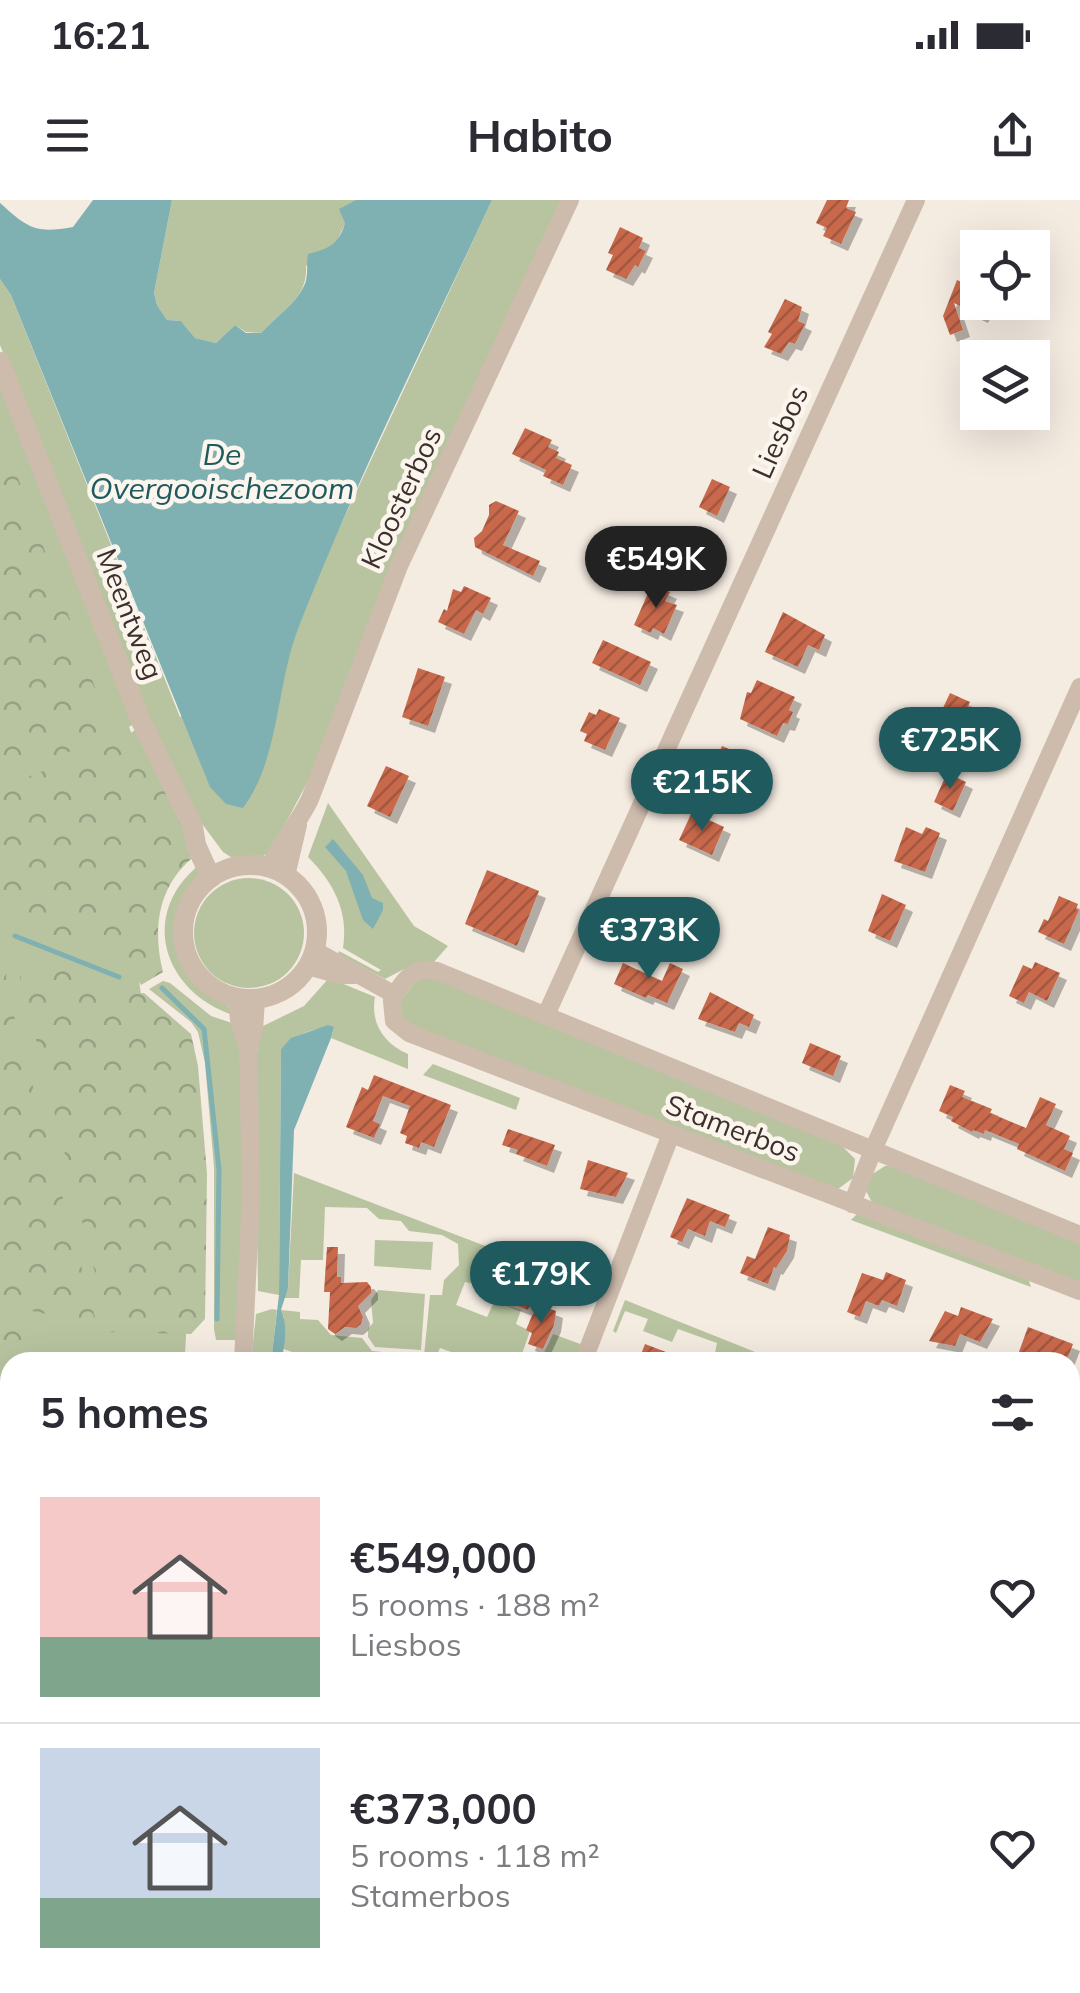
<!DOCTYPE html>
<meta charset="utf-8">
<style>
:root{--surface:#fff;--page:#f2f2f3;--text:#2b2b33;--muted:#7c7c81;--line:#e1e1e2;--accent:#1f5a5e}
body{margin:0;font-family:Mulish,sans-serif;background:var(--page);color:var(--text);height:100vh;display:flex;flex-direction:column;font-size:38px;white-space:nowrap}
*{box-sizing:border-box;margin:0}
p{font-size:32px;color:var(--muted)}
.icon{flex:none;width:55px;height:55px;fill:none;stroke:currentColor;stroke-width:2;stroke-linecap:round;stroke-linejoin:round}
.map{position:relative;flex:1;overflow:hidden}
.panel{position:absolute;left:0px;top:1152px;width:1080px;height:642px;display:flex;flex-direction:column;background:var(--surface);border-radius:30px 30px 0 0;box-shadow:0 10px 40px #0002}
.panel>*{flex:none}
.controls{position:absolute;left:960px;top:30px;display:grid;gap:20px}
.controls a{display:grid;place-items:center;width:90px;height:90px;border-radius:0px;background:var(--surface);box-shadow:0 10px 40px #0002;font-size:50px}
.price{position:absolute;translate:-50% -85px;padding:0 22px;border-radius:35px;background:var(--accent);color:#fff;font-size:32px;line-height:65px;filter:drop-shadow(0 2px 5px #0008)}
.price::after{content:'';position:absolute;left:50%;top:60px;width:30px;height:22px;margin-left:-15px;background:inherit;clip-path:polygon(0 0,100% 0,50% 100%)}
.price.current{background:#222;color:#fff}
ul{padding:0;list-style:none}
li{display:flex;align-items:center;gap:30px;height:250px;padding:0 40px}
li+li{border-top:2px solid var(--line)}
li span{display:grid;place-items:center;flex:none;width:280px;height:200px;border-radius:0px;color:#555}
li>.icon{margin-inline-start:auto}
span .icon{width:120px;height:120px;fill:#fffc;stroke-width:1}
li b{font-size:42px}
h2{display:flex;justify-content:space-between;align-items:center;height:120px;padding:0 40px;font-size:42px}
.status{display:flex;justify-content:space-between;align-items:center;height:70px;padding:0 50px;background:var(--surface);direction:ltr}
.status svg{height:28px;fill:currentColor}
header{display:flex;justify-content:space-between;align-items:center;height:130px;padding:0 40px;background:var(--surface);font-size:45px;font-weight:700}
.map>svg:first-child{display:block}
.green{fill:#b8c4a0}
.forest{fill:url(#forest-crowns)}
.water{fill:#7fb0b2}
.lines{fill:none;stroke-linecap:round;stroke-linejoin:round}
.stream{stroke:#7fb0b2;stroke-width:5}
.building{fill:url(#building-hatch);filter:url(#shadow)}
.minor{stroke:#cdbbac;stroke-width:18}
.tertiary{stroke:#cdbbac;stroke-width:20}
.labels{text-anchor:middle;stroke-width:9;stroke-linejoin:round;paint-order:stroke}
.street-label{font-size:28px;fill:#3b302b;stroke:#fbf5ee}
.water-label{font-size:30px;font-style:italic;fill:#1f5a5e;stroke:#fbf5ee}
</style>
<div class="status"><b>16:21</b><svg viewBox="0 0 49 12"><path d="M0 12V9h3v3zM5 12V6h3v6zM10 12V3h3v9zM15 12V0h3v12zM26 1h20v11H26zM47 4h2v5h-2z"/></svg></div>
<header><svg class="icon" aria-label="menu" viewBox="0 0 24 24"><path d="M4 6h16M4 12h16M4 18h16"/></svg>Habito<svg class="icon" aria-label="share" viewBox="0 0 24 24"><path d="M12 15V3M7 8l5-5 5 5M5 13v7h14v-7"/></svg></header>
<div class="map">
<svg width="1080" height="1793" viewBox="0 0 1080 1793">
<defs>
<pattern id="forest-crowns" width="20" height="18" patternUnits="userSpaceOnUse" patternTransform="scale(2.5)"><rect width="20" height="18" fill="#b8c4a0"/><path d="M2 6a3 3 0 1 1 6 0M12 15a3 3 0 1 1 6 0" fill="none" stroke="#97a083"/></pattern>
<pattern id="building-hatch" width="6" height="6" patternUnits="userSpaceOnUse" patternTransform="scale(2.5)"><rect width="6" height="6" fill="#c8694b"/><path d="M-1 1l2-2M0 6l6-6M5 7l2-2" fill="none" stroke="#a4573f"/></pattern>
<filter id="shadow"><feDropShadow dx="7" dy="7" stdDeviation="0" flood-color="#0004"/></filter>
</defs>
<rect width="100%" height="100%" fill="#f4ebe1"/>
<g class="green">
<path d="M172 0H356L336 43 306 66C308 99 281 110 261 133L246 132 235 125 216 143 195 138 181 121 167 120 157 105 154 93Z"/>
<path d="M492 0H563L327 545 271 651 255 661H237L223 652 194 613 170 569 0 145V79L11 95 180 517 291 446 325 359Z"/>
<path d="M0 178 135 523 129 527 170 631 129 716 143 807 191 1053 185 1153 209 1155 208 1162H10V1715L0 1711Z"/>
<path d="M328 603 414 726 448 746 433 763 412 765 385 779 338 754 339 751 378 772 381 770 343 748C349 711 333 682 308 657Z"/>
<path d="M199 665C203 692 165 707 182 756 193 789 225 792 233 815 164 792 138 715 199 665Z"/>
<circle cx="249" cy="733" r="55"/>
<path d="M429 776 842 946 855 959 853 978 838 989 411 828 399 814 401 801 417 779Z"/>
<path d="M329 778 375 797C370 823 384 844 408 854V869L331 838 334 827C315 827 294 835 281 849L279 1095 258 1091 255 876 259 828 304 806Z"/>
<path d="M163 781 170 783 211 816 235 824 241 858 243 1063 238 1140H216L214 1129V967L205 863 198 832 191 822 149 789Z"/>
<path d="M433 864 520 898 516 910 423 875Z"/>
<path d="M885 966H893L1080 1043V1085L874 1006 866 991 871 975Z"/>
<path d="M294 973 488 1047 474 1084 465 1082 456 1105 487 1117 494 1102 521 1110 516 1124 530 1131 522 1154 540 1161 553 1134 583 1145 576 1162H479L440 1148 434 1162H318L284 1149V1118L281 1110 300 1112V1119L318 1120 331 1135 362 1138 372 1151 424 1156 430 1095H442L444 1080 459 1065 458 1044 442 1035 409 1031 401 1021 379 1019 367 1008 325 1007 323 1060H301L299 1098H283L288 1088Z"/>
<path d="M857 1014 1028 1078 1031 1087 851 1020Z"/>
<path d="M375 1040 433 1042 431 1070 374 1066Z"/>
<path d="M378 1090 425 1094 421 1150 375 1147 368 1137V1128L373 1123 371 1100Z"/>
<path d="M625 1100 778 1161 739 1162 715 1153 717 1143 678 1129 672 1142 643 1131 648 1119 625 1111 616 1133 613 1131Z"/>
<path d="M272 1109 277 1110 271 1162H251L256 1114Z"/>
<path d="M1070 1620 1080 1624V1793H986V1785H1070Z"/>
<path d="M25 1785H564L561 1793H22Z"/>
</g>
<g class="forest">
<path d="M0 229 112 534 1 580H0Z"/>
<path d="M139 527 196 655C158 684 152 728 163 772L141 785 129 765 118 758 3 717 0 707V587L115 545Z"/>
<path d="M0 745 7 747 6 786 97 1125 0 1104Z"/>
<path d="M14 753 133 794 144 793 191 834 198 866 207 974 205 1119 191 1134 110 1132Z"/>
<path d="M6 1125 56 1141 179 1153 181 1162H10V1445L0 1447V1135Z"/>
<path d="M0 1537 10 1541V1679L6 1685 0 1684Z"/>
</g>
<g class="water">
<path d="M93 0H172L154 93 157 105 167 120 181 121 195 138 216 143 235 125 246 133H261C276 116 295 105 304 86 309 76 306 64 308 54 329 49 339 44 345 23L339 9 356 0H492C426 142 355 282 298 429 276 486 280 558 243 608L226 604 210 587 11 95 0 79V3C28 28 35 34 73 27Z"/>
<path d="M333 639 363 675 372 698 383 703V710L373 729 363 720 346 671 325 647Z"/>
<path d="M328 825 334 827 331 838 294 930 288 1088 281 1110C288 1125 285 1146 281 1162H271L279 1095 281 849 291 838Z"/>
</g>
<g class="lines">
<g class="stream">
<path d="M15 736 119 777"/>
<path d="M162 788 204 829 219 970 217 1119"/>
</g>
</g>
<g class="building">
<path d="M827 0H849L846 8 856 12 841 44 823 36 827 28 816 23Z"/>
<path d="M620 27 643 38 639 48 646 51 638 67 635 65 626 79 606 70 613 55 608 53Z"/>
<path d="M957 80 978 89V102L987 104 981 116 954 103 963 130 950 135 943 116Z"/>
<path d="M785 99 802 107 798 121 805 124 795 144 789 142 781 154 764 147 772 134 768 132Z"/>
<path d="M525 228 552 240 548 247 559 252 556 258 572 265 563 285 543 276 546 270 512 254Z"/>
<path d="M712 279 730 287 717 316 699 307Z"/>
<path d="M496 301 519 311 503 345 540 361 533 376 475 347 474 338 482 331 489 315V305Z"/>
<path d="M664 326 704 344 688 374 666 364 674 345 659 338Z"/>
<path d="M652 384 670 392 665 401 677 405 664 434 653 428 651 433 634 425Z"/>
<path d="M464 386 491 398 483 414 476 410 464 434 438 422 444 409 447 411 453 389 461 392Z"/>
<path d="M783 412 825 435 819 450 808 445 798 467 765 452Z"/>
<path d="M603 440 651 462 640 485 592 463Z"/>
<path d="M418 468 445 477 428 526 402 517Z"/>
<path d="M757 480 795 497 789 510 793 512 788 524 783 523 777 536 740 519 747 492 751 493Z"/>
<path d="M950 493 970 502 956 534 935 525Z"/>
<path d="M599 509 620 518 605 550 584 541 587 534 580 531 589 512 596 515Z"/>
<path d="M722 546 743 555 729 587 708 578Z"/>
<path d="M386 566 409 576 390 617 367 606Z"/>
<path d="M947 573 966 582 953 611 934 602Z"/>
<path d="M692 612 724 627 712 655 679 640Z"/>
<path d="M906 627 922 634 926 627 940 633 925 672 894 661Z"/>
<path d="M487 670 539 691 517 746 465 724Z"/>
<path d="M882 694 906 705 890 741 868 731Z"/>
<path d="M1059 696 1078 704 1076 709 1079 710 1064 744 1038 732 1044 719 1048 721Z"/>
<path d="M1035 762 1060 773 1047 801 1029 792 1024 803 1009 796 1023 765 1032 769Z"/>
<path d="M623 763 662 781 670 763 683 769 667 803 648 795 646 798 614 784Z"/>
<path d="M710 792 754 815 749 827 739 823 735 832 698 819Z"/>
<path d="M810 843 841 856 833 876 802 863Z"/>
<path d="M374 875 451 905 434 947 421 942 419 948 405 943 407 936 400 933 410 906 383 896 373 921 380 924 374 938 346 927 362 887 368 890Z"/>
<path d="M950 885 965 891 962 897 992 909 990 913 1026 928 1040 897 1056 904 1046 925 1070 936 1064 949 1073 953 1065 971 1017 949 1019 944 985 930 984 934 973 930 972 932 951 921 953 917 939 911Z"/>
<path d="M508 929 555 945 547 966 516 954 518 950 502 945Z"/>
<path d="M588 960 628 973 616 997 580 989Z"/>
<path d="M687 998 730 1015 725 1027 710 1021 705 1036 688 1029 682 1042 670 1037Z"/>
<path d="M768 1027 790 1035 787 1051 776 1068 774 1067 768 1084 740 1073 747 1056 755 1059Z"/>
<path d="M327 1047H338L337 1077H341V1083L367 1082 371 1087V1093L358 1106 363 1117 361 1124 356 1128 345 1127 335 1134 328 1129 330 1092H324Z"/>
<path d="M886 1072 906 1080 897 1106 882 1100 879 1106 866 1101 860 1117 847 1112 862 1073 883 1080Z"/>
<path d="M501 1079 535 1093 528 1110 494 1097Z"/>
<path d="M537 1104 556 1111 554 1125 543 1149 528 1144 532 1133 526 1130Z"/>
<path d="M961 1107 993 1119 980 1142 960 1134 955 1146 929 1141 945 1111 958 1116Z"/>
<path d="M1028 1127 1073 1144 1066 1162 1016 1160Z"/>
<path d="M645 1144 692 1162H638Z"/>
</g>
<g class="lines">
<g class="minor">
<path d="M268 668C281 643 298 624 310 599L399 366 570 0"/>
<path d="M286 676 298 625"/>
<path d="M314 750 395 795"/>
<path d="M308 766 340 775H354"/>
<path d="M237 798 239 820 248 848"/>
<path d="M546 815 916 0"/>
<path d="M852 1004 873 950 1080 487"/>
<path d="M1080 1035 437 771C413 765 402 781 392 801L394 821 409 833 1080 1091"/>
<path d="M243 1162 251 996 248 848 254 831 256 799"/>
<path d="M583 1162 671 934"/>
<path d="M1070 1534 1080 1538"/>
<path d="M16 1793 20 1785"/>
<path d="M839 1793 842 1785"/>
</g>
<g class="tertiary">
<path d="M0 162 141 521 193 627 196 645 211 678"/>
<circle cx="250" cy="732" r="67"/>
</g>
</g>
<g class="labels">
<g class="street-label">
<text transform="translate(780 232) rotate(-66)" y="10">Liesbos</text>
<text transform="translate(401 298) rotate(-65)" y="10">Kloosterbos</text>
<text transform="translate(130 414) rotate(69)" y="10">Meentweg</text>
<text transform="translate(733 928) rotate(21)" y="10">Stamerbos</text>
</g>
<g class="water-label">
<text x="222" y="265">De<tspan x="222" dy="34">Overgooischezoom</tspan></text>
</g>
</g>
</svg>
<div class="controls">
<a><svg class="icon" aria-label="locate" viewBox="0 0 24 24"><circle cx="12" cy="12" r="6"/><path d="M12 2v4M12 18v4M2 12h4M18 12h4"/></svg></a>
<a><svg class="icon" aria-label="layers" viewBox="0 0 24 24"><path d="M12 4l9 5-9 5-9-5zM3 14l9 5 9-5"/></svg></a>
</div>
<b class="price current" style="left:656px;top:411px">€549K</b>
<b class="price" style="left:950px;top:592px">€725K</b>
<b class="price" style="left:702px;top:634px">€215K</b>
<b class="price" style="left:649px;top:782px">€373K</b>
<b class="price" style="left:541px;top:1126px">€179K</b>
<section class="panel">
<h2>5 homes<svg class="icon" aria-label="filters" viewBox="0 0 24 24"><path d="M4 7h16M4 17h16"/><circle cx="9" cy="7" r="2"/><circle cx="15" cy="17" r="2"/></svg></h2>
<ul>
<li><span style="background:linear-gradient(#f6c9c9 70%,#7fa58c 0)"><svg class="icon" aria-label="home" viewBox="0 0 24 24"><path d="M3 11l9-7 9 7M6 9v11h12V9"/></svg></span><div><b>€549,000</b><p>5 rooms · 188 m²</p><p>Liesbos</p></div><svg class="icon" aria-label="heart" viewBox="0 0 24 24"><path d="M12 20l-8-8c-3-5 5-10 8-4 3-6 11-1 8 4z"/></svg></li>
<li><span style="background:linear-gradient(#c9d6e8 75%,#7fa58c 0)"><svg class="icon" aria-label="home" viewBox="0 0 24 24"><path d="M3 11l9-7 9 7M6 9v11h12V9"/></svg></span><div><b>€373,000</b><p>5 rooms · 118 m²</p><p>Stamerbos</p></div><svg class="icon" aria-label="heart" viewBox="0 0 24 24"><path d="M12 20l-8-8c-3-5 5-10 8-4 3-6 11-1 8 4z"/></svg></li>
</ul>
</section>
</div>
